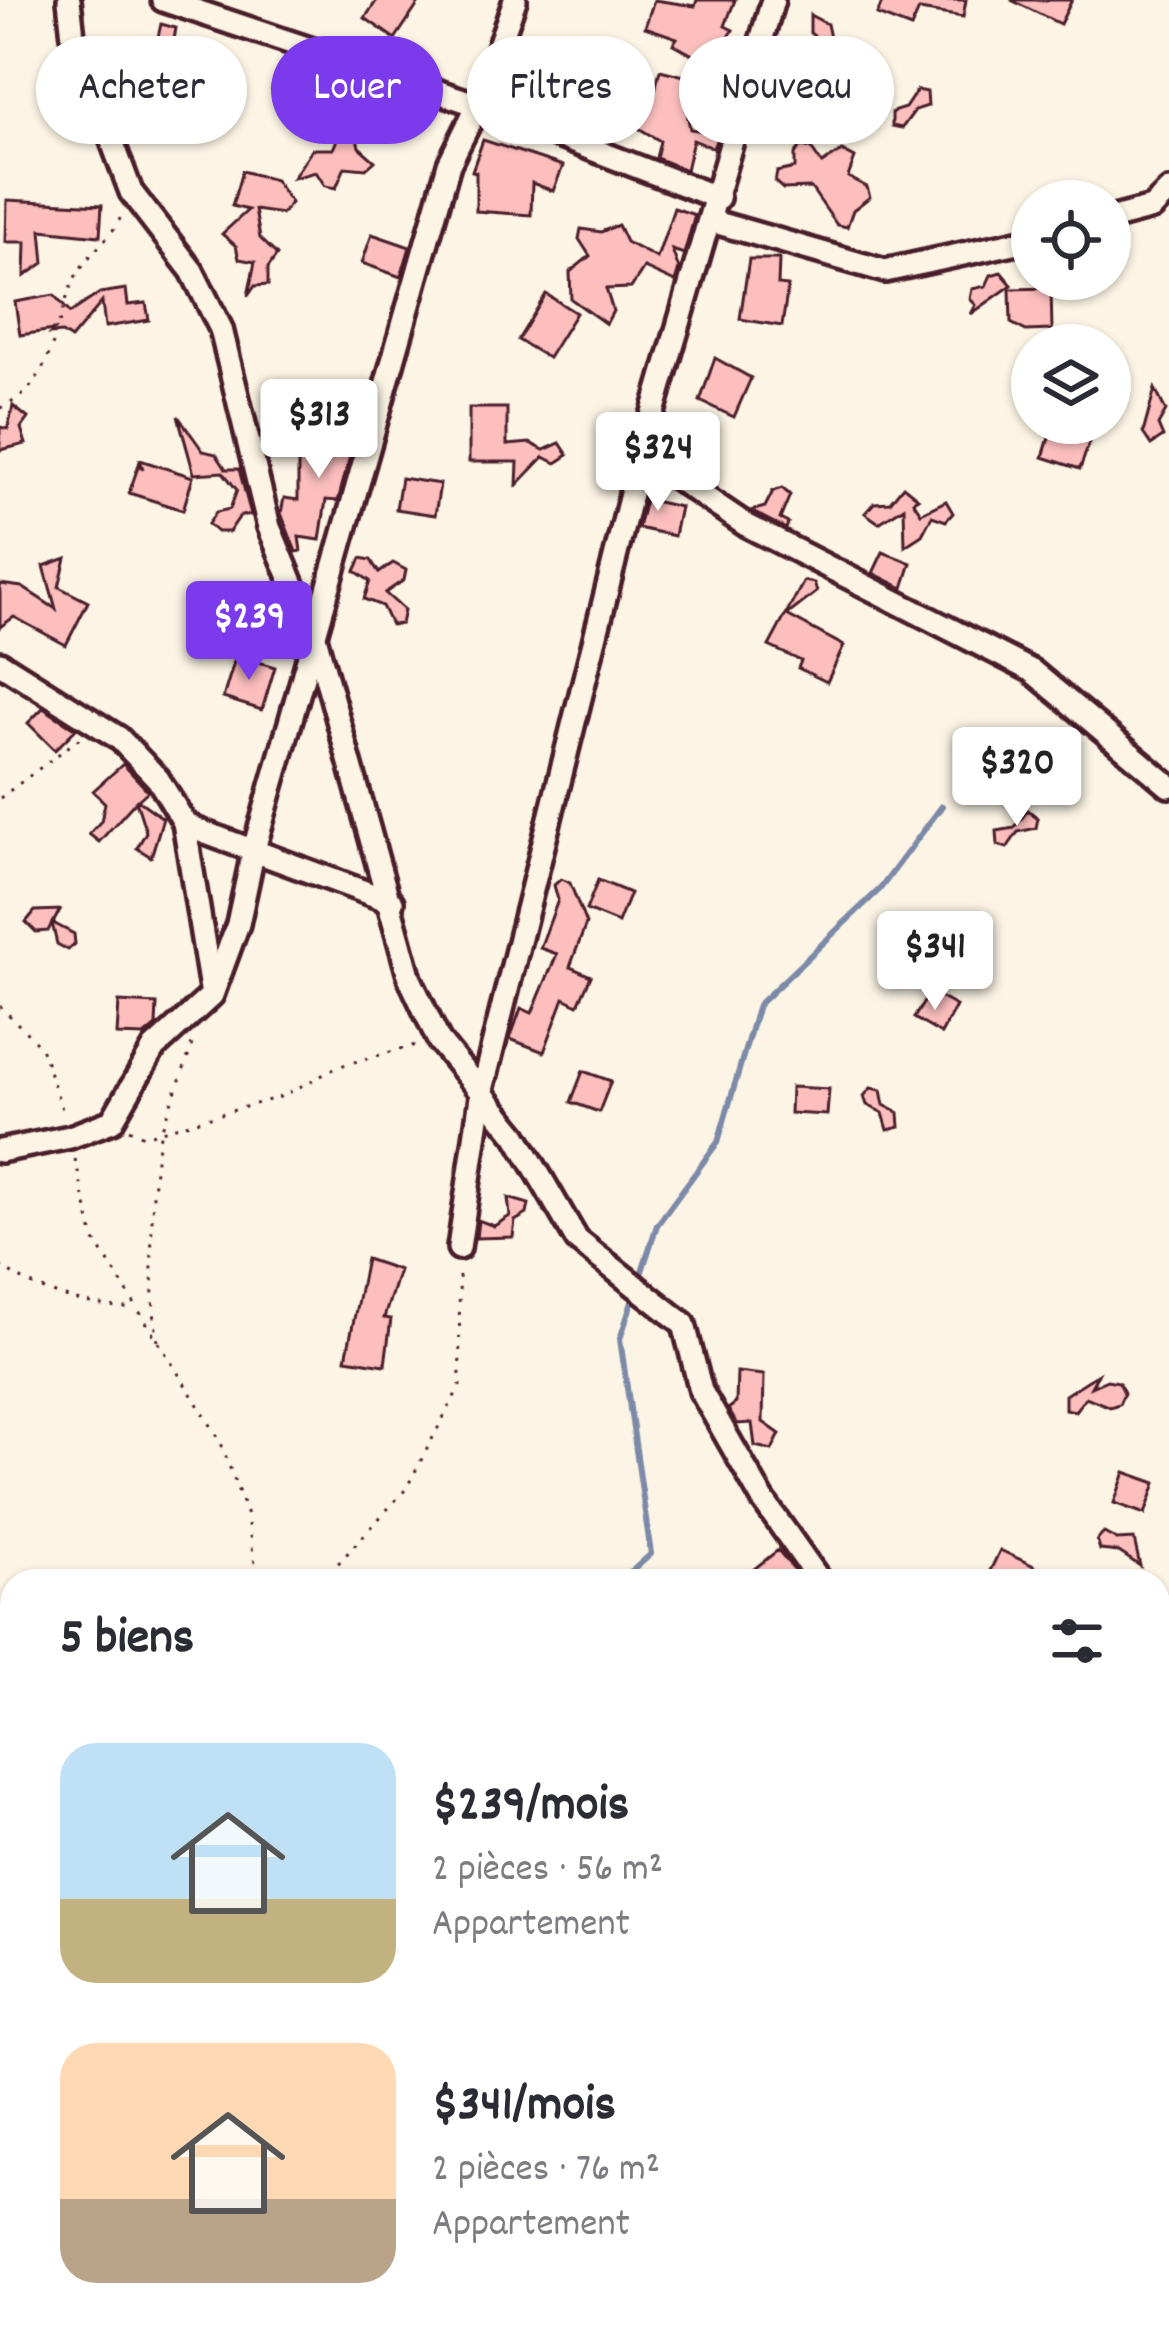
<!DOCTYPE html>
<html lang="fr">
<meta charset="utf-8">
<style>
:root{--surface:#fff;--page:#f2f2f3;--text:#2b2b33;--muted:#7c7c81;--accent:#7c3aed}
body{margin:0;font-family:Dekko,sans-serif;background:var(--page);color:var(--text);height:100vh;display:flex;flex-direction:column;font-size:45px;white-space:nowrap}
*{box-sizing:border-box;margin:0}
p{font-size:39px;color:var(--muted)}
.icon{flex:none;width:66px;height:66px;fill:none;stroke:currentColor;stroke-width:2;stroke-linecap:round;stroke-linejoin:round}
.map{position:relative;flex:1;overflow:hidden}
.panel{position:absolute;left:0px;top:1569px;width:1170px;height:771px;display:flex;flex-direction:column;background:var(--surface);border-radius:36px 36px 0 0;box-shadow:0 3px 9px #0004}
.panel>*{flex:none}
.banner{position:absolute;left:36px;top:36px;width:1098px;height:108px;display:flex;gap:24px}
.controls{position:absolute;left:1011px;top:180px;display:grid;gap:24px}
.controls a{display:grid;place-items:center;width:120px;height:120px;border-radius:50%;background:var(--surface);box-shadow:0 3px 9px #0004;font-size:60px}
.price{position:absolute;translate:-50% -102px;padding:0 27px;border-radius:12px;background:#fff;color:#222;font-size:39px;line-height:78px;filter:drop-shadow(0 3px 6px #0008)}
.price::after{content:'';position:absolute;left:50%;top:72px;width:36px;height:27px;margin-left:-18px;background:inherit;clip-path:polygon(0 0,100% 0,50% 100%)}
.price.on{background:var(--accent);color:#fff}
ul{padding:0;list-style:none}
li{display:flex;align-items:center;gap:36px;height:300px;padding:0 60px}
li span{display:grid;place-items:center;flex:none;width:336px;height:240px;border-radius:36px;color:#555}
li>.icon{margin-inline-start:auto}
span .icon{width:144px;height:144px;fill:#fffc;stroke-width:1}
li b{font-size:51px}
h2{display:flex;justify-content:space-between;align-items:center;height:144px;padding:0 60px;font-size:51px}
.tag{padding:0 42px;border-radius:54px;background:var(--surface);box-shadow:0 3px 9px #0004;font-size:42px;line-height:108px}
.tag.on{background:var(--accent);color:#fff}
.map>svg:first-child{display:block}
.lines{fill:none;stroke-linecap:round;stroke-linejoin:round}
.stream{stroke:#7c8aa8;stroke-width:6}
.building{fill:#fcbfbe;stroke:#4a1f2b;stroke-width:3}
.minor-casing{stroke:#4a1f2b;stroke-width:30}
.path{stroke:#4a1f2b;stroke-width:3;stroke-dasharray:3 9;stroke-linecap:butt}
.minor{stroke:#fcf5e5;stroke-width:21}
</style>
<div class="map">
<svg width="1169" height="2339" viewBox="0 0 1169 2339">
<rect width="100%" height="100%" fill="#fcf5e5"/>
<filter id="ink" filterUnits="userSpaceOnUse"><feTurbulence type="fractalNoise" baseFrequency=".00833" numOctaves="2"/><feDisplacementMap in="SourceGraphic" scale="24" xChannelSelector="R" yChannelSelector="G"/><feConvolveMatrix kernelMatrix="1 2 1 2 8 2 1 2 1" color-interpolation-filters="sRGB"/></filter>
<g filter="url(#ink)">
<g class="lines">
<g class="stream">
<path d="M621 1581 651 1554 620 1339 657 1225 718 1142 758 1005 880 889 942 806"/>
<path d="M378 2339 384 2328"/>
</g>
</g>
<g class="building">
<path d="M377 0H421L395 39 365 18Z"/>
<path d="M654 0 695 6 697 0H735L725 26 733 30 713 66 673 44 677 38 645 27Z"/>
<path d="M883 0H966L963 17 919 10 911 28 877 15Z"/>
<path d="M1011 0H1072L1060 24Z"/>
<path d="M810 15 827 24 830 38 845 49 838 61 828 59 825 44 810 33Z"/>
<path d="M161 24 176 28 169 69 157 78 146 74 139 57 156 46Z"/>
<path d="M301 64 367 92 358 118 352 116 359 147 375 161 366 169 345 167 336 188 325 186 316 172 293 178 312 149H333L348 114 272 89 280 66 298 72Z"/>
<path d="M660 70 693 78 686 107 690 129 719 133 713 148 693 140 686 170 656 158 660 141 617 115 632 90 652 102Z"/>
<path d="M917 90 927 92 928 106 915 110 902 128 892 126V112L905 108Z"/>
<path d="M483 140 563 166 553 191 532 183 531 215 476 211V172L472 171Z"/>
<path d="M801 146 811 148 822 164 842 151 855 158 848 177 867 187 870 197 853 210 847 227 837 225 811 188 783 189 775 182 777 172 795 168V154Z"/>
<path d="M242 171 275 180 291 203 282 214 255 210 260 238 277 255 268 268V285L255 286 248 296 255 262 239 259 236 246 222 234 248 210 232 206Z"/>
<path d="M7 200 102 205 100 236 41 230 44 263 25 276 26 242H6Z"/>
<path d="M674 208 695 215 684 254 672 250 679 269 675 282 644 268 631 288 606 289 613 311 606 324 571 299 570 272 590 256 579 239 581 229 601 232 618 225 626 242 657 258Z"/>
<path d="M372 234 410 247 401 277 362 263Z"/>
<path d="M749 259H779L778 285 788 286 782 326 740 319Z"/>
<path d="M1001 272 1012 285 971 314 976 305 970 299 972 289 986 286 991 275Z"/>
<path d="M1051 288 1052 330 1026 331 1011 323 1010 289Z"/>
<path d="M126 289 128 305 146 303 149 320 105 327 102 302 71 339 62 333 50 334 54 330 20 335 15 302 54 295 70 313 100 293Z"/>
<path d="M546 294 576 313 548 358 518 340Z"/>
<path d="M715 358 751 378 734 417 700 401Z"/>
<path d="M1155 389 1166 411 1158 425 1163 437 1151 445 1143 433Z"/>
<path d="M13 406 28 418 21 428 26 444 0 450V427L8 429Z"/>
<path d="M469 408H507V445L530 443 544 450 560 443 568 455 556 463 544 457 517 485 518 462H469Z"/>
<path d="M178 416 203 451 216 454 226 469H239L251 515 240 516 229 532H217L208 524 216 512 230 509 237 490 223 472 194 474Z"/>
<path d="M317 419 351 420 350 456 338 501 326 500 320 540 299 537 301 551 296 552 281 513 284 498 298 500V460L317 461Z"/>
<path d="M1062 423 1095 426 1080 469 1043 457 1051 431 1058 434Z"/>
<path d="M140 460 193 477 183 510 129 493 139 464 143 469Z"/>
<path d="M401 478 440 484 435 515 396 509Z"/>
<path d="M650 480 661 485 653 501 680 507 674 536 638 528Z"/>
<path d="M903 486 918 498 913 501 921 513 946 501 953 513 946 521 932 516 922 535 905 546 904 507 879 523 865 513 874 503 890 502Z"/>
<path d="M782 488 790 495 780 519 788 523 786 529 751 511 765 507 773 491Z"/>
<path d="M883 552 911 563 903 588 873 573Z"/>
<path d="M66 558 59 587 88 602 66 645 14 617 0 627V584L22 587 56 609 44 566Z"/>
<path d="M361 558 371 560 379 573 393 563 406 570 404 580 385 593 404 610 401 624 391 625 382 606 364 599 370 581 355 571Z"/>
<path d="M804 581 814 583 817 592 787 615 844 646 827 682 798 668 801 661 769 646Z"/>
<path d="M236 655 275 667 262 710 223 698Z"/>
<path d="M43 708 76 729 55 750 28 723Z"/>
<path d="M123 764 148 791 138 800 163 818 151 857 137 848 146 832 136 801 99 842 89 834 101 821 105 803 93 791Z"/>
<path d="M1028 810 1038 818 1036 828 1018 832 1007 848 998 845 997 831 1014 828Z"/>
<path d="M561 879 570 883 586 924 570 967 591 976 578 1005 564 998 544 1052 510 1039 521 1008 532 1013 557 954 540 948 558 900 554 885Z"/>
<path d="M598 880 630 893 618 923 586 910Z"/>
<path d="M60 910 53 923 74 934 75 944 68 950 57 944 52 923 48 931 36 932 26 922 35 911Z"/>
<path d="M930 992 956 1006 941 1034 914 1018Z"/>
<path d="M119 1002 157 1004 156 1026 144 1036 117 1035Z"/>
<path d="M583 1071 611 1081 599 1112 571 1102Z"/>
<path d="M791 1087 829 1089 827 1115 790 1113Z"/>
<path d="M871 1088 881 1090 884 1105 899 1113 900 1127 888 1130 883 1113 867 1105 864 1096Z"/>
<path d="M508 1198 529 1204 527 1214 515 1221 513 1237 476 1238 478 1220 494 1226 510 1216Z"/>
<path d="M366 1259 399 1270 384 1318 391 1319 385 1365 346 1359Z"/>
<path d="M737 1372 764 1375 763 1422 780 1434 772 1450 755 1446 752 1423 737 1424 728 1409 736 1403Z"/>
<path d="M1098 1374 1091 1387 1107 1380 1119 1382 1124 1393 1119 1404 1110 1407 1086 1397 1075 1411 1065 1409V1395Z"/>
<path d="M1125 1472 1156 1483 1145 1514 1114 1503Z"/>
<path d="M1104 1533 1117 1540 1134 1539 1140 1566 1119 1552 1100 1550 1097 1540Z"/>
<path d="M778 1550 794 1570 802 1581H763L754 1569Z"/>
<path d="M1000 1550 1034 1566 1026 1581 988 1575Z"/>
</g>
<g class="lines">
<defs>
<g id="minor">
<path d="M69 0 76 64 94 93 131 192 192 271 221 329 269 527 315 637 410 979 439 1041 516 1135 577 1240 684 1324 701 1391 763 1500 820 1581"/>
<path d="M163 0 478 105 718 198"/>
<path d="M1110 219 1152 208 1169 191"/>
<path d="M711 221 885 271 1032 239"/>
<path d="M641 454 746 525 1032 671 1169 786"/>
<path d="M0 663 119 738 158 779 184 822 195 829 392 902"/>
<path d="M184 822 211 989"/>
<path d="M0 1151 70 1137 112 1121 154 1048 212 995 238 924 254 849 449 164 478 105 515 0"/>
<path d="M459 1248 482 1090 641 454 773 0"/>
<path d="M1158 2279 1169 2320"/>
</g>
</defs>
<use href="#minor" class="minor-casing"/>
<g class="path">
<path d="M0 408C53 387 53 328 73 282 85 254 112 240 122 214"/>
<path d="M0 798 80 738"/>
<path d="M0 1006 41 1047 64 1115"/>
<path d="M129 1129 144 1136 280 1097 340 1066 419 1044"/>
<path d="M75 1159 94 1239 220 1440 246 1513 258 1581"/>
<path d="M0 1266C44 1296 83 1304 135 1309"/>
<path d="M158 1341C149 1298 149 1169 162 1128 172 1098 185 1071 193 1040"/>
<path d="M322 1581 406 1489 460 1386 459 1267"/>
<path d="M156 2339 159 2328"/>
</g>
<use href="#minor" class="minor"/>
</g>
</g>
</svg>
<div class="controls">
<a><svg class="icon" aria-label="locate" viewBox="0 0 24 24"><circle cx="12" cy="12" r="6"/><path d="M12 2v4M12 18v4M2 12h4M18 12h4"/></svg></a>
<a><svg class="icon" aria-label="layers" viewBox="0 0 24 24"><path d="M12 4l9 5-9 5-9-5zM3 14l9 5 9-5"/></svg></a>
</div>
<b class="price" style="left:319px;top:481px">$313</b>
<b class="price" style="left:658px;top:514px">$324</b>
<b class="price on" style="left:249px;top:683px">$239</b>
<b class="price" style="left:1017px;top:829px">$320</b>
<b class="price" style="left:935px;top:1013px">$341</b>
<div class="banner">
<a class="tag">Acheter</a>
<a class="tag on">Louer</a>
<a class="tag">Filtres</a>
<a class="tag">Nouveau</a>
</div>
<section class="panel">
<h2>5 biens<svg class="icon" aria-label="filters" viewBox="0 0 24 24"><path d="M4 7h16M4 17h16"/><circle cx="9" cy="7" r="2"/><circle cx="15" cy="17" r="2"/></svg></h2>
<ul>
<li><span style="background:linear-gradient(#bfe0f5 65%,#c2b280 0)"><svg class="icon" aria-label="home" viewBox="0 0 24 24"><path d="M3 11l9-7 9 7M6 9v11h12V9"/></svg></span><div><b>$239/mois</b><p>2 pièces · 56 m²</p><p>Appartement</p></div></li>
<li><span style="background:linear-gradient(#ffd9b3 65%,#b9a48a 0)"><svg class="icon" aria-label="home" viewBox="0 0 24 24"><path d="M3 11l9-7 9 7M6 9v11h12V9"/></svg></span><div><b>$341/mois</b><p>2 pièces · 76 m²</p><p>Appartement</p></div></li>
</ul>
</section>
</div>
